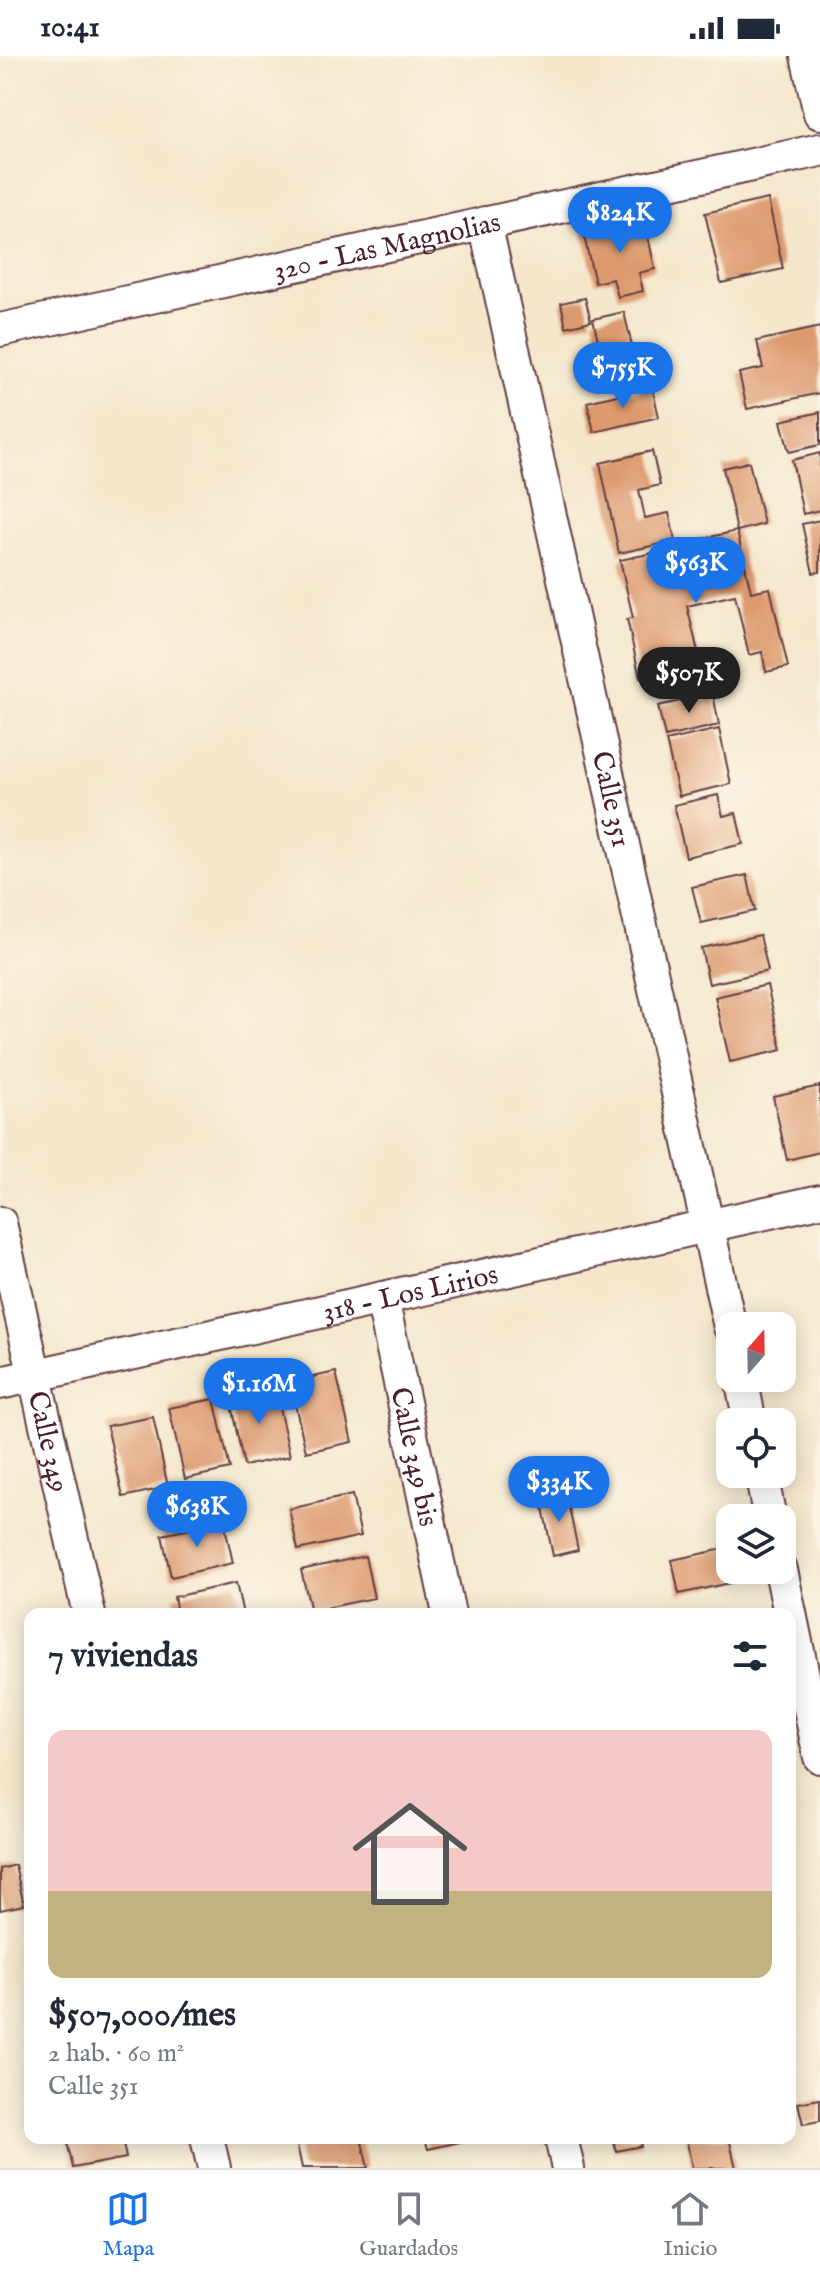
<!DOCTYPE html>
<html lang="es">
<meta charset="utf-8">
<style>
:root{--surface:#fff;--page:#f2f2f3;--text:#1f2937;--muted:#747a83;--line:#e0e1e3;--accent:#1a73e8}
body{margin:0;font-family:"IM FELL English",serif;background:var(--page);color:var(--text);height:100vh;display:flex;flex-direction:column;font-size:30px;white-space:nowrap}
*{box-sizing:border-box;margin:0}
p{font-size:26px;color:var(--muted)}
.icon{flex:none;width:44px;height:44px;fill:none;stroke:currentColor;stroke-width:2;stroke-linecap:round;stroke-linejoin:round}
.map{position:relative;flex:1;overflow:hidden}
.sheet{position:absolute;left:24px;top:1552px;width:772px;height:536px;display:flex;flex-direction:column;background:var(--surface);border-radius:16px;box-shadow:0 4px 20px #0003}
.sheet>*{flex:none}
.needle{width:52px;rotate:20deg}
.buttons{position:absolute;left:716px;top:1256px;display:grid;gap:16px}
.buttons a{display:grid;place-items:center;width:80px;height:80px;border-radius:16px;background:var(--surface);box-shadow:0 4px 20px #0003;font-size:40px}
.price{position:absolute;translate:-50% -68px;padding:0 18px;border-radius:28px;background:var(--accent);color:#fff;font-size:26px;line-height:52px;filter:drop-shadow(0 2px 4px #0008)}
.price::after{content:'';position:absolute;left:50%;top:48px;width:24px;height:18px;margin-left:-12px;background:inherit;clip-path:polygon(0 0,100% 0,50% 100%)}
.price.active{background:#222;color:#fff}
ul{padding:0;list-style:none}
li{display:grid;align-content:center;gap:16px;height:424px;padding:0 24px}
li+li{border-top:2px solid var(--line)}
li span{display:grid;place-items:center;height:248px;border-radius:16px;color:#555}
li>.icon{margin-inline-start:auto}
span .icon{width:144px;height:144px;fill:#fffc;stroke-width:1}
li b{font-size:34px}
h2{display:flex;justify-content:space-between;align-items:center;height:96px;padding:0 24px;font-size:34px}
.status{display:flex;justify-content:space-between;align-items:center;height:56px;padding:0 40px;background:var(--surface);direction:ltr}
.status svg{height:22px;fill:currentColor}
.tab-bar{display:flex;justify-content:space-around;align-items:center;height:112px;border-top:2px solid var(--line);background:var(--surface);font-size:22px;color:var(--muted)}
.tab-bar a{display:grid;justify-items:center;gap:4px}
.tab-bar .active{color:var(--accent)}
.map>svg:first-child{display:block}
.building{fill:#dd9a6e}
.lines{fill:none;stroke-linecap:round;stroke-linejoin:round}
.minor-casing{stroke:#643d43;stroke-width:36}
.minor{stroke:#fff;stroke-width:32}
.labels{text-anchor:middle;stroke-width:6;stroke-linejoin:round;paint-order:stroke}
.street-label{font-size:28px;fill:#4a1f2b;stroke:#fcf5e5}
</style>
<div class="status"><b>10:41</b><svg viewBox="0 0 49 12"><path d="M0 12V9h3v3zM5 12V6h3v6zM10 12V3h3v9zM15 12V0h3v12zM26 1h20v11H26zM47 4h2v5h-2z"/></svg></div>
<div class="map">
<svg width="820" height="2112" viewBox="0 0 820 2112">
<rect width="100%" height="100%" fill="#fcf5e5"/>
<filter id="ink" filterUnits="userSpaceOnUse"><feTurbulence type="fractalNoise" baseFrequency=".0125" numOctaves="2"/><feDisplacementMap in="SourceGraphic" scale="16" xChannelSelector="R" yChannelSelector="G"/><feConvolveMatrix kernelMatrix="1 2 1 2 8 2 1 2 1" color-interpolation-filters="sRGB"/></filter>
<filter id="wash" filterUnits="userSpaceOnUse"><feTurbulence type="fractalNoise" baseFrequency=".006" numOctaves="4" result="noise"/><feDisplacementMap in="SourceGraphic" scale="32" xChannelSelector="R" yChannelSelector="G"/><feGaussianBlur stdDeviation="1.8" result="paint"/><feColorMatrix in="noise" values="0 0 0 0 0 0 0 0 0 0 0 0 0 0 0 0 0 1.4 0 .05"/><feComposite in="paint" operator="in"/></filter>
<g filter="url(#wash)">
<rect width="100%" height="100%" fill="#f4e7cc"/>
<g id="blocks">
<g class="building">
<path d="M768 143 783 213 721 227 705 157Z"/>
<path d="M644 162 655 213 639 217 643 235 618 241 613 223 595 227 583 176Z"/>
<path d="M585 242 591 265 566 271 561 247Z"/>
<path d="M624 256 635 303 604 310 593 263Z"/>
<path d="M820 271V337L747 353 739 317 763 312 757 285Z"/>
<path d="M652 331 659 361 594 376 587 346Z"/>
<path d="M820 356V389L789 396 781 365Z"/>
<path d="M652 395 660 429 639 434 645 462 669 457 675 485 619 497 600 407Z"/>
<path d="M820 397V454L803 458 792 404Z"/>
<path d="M749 406 764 468 737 475 723 412Z"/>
<path d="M820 464V516L813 517 802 468Z"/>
<path d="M737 475 751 536 770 532 788 611 766 616 762 596 749 599 735 539 687 550 701 608 640 622 627 563 633 562 620 504 653 497 659 522 680 517 674 489Z"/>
<path d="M713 638 719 669 665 681 658 650Z"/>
<path d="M719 673 731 728 679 740 666 685Z"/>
<path d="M718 739 723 760 736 757 743 788 686 801 674 749Z"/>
<path d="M747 819 755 855 701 867 692 831Z"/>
<path d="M760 879 768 915 709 928 701 892Z"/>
<path d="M767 929 782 994 730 1006 715 941Z"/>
<path d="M820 1030V1096L787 1104 773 1040Z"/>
<path d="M336 1316 352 1386 306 1396 290 1326Z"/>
<path d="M274 1330 290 1400 244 1410 229 1340Z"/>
<path d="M214 1343 230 1413 185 1423 169 1352Z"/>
<path d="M153 1361 168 1431 123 1441 107 1370Z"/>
<path d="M566 1437 578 1494 553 1500 541 1442Z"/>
<path d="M352 1439 361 1480 298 1494 289 1453Z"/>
<path d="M224 1466 233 1507 171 1521 162 1479Z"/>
<path d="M728 1492 730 1514H733L735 1526 679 1538 672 1504Z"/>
<path d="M365 1500 374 1542 311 1555 301 1514Z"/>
<path d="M236 1527 243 1558H177L174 1541Z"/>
<path d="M15 1809 24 1849 0 1854V1813Z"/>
<path d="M820 2043V2065L803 2068 798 2047Z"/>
<path d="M66 2082H122L126 2102 73 2112Z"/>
<path d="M305 2082H361L368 2112H302L296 2084Z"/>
<path d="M425 2082H473L474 2083 428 2093Z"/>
<path d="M613 2082H639L641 2090 616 2095Z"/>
<path d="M686 2082H729L736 2112H692Z"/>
</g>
</g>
</g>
<g filter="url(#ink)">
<use href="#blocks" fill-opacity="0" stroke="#643d43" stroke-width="2"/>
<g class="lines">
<defs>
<g id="minor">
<path d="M807 0 820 57"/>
<path id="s1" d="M485 167 730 1271"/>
<path id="s2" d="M0 274 820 94"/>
<path id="s3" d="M0 1167 89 1558"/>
<path id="s4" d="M382 1242 449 1558"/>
<path d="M741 1322 750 1366"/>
<path id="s5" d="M0 1327 820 1145"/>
<path d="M761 1418 770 1462"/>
<path d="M781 1514 820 1701"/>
<path d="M207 2082 214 2112"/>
<path d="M561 2082 568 2112"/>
</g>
</defs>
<use href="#minor" class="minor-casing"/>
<use href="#minor" class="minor"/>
</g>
</g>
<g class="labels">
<g class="street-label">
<text dy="10" stroke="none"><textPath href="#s2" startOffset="396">320 - Las Magnolias</textPath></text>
<text dy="10" stroke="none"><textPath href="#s1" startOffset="590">Calle 351</textPath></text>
<text dy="10" stroke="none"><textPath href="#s5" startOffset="420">318 - Los Lirios</textPath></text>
<text dy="10" stroke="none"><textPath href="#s3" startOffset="224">Calle 349</textPath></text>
<text dy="10" stroke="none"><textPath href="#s4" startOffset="162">Calle 349 bis</textPath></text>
</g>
</g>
</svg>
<div class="buttons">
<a><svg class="needle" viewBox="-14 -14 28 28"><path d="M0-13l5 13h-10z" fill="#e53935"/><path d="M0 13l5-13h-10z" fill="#747a83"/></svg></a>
<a><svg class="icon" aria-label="locate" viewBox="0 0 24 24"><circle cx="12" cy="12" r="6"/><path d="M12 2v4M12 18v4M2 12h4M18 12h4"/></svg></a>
<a><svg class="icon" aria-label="layers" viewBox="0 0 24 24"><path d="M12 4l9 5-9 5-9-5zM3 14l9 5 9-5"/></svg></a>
</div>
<b class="price" style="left:620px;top:199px">$824K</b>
<b class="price" style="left:623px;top:354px">$755K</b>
<b class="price" style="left:696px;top:549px">$563K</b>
<b class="price active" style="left:689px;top:659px">$507K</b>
<b class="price" style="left:259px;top:1370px">$1.16M</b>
<b class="price" style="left:559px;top:1468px">$334K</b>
<b class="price" style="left:197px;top:1493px">$638K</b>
<section class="sheet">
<h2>7 viviendas<svg class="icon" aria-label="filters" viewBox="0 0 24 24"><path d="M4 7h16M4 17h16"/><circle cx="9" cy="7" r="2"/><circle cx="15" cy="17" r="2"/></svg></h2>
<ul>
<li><span style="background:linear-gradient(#f6c9c9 65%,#c2b280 0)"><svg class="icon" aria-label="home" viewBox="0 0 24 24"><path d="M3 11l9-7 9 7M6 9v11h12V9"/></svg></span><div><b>$507,000/mes</b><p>2 hab. · 60 m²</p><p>Calle 351</p></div></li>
</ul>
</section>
</div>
<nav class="tab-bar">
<a class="active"><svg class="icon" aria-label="map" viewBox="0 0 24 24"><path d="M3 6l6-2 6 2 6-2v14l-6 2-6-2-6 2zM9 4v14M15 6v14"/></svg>Mapa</a>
<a><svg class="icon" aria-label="saved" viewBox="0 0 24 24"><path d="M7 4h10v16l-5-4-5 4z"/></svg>Guardados</a>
<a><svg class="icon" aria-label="home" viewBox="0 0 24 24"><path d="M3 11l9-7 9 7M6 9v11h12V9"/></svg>Inicio</a>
</nav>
